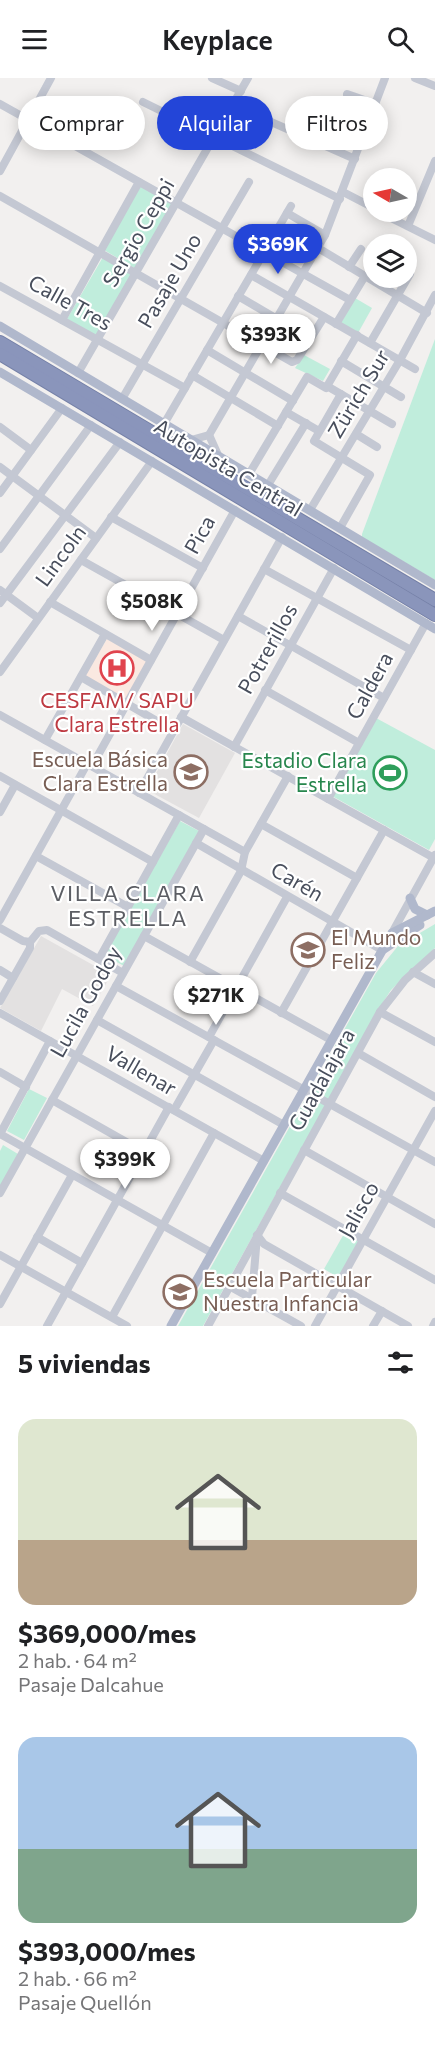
<!DOCTYPE html>
<html lang="es">
<meta charset="utf-8">
<style>
:root{--surface:#fff;--page:#f6f6f6;--text:#202124;--muted:#757577;--accent:#2345d8}
body{margin:0;font-family:Commissioner,sans-serif;background:var(--page);color:var(--text);height:100vh;display:flex;flex-direction:column;font-size:22px;white-space:nowrap}
*{box-sizing:border-box;margin:0}
p{font-size:20px;color:var(--muted)}
.icon{flex:none;width:33px;height:33px;fill:none;stroke:currentColor;stroke-width:2;stroke-linecap:round;stroke-linejoin:round}
.map{position:relative;height:1248px;overflow:hidden}
.panel{display:flex;flex-direction:column;background:var(--surface);flex:1}
.panel>*{flex:none}
.banner{position:absolute;left:18px;top:18px;width:399px;height:54px;display:flex;gap:12px}
.needle{width:39px;rotate:279deg}
.fabs{position:absolute;left:363px;top:90px;display:grid;gap:12px}
.fabs a{display:grid;place-items:center;width:54px;height:54px;border-radius:50%;background:var(--surface);box-shadow:0 3px 15px #0003;font-size:30px}
.price{position:absolute;translate:-50% -51px;padding:0 14px;border-radius:21px;background:#fff;color:#222;font-size:20px;line-height:39px;filter:drop-shadow(0 2px 3px #0008)}
.price::after{content:'';position:absolute;left:50%;top:36px;width:18px;height:14px;margin-left:-9px;background:inherit;clip-path:polygon(0 0,100% 0,50% 100%)}
.price.on{background:var(--accent);color:#fff}
ul{padding:0;list-style:none}
li{display:grid;align-content:center;gap:12px;height:318px;padding:0 18px}
li span{display:grid;place-items:center;height:186px;border-radius:18px;color:#555}
li>.icon{margin-inline-start:auto}
span .icon{width:108px;height:108px;fill:#fffc;stroke-width:1}
li b{font-size:26px}
h2{display:flex;justify-content:space-between;align-items:center;height:72px;padding:0 18px;font-size:26px}
.tag{padding:0 21px;border-radius:27px;background:var(--surface);box-shadow:0 3px 15px #0003;font-size:21px;line-height:54px}
.tag.on{background:var(--accent);color:#fff}
header{display:flex;justify-content:space-between;align-items:center;height:78px;padding:0 18px;background:var(--surface);font-size:27px;font-weight:600}
.map>svg:first-child{display:block}
.education{fill:#e3e1e1}
.medical{fill:#fae9e1}
.green{fill:#c0eddc}
.lines{fill:none;stroke-linecap:round;stroke-linejoin:round}
.highway-casing{stroke:#7580a7;stroke-width:14}
.minor{stroke:#c4c8d3;stroke-width:8}
.major{stroke:#b0b8cc;stroke-width:9}
.highway{stroke:#8a95bb;stroke-width:12}
.labels{text-anchor:middle;stroke-width:4.5;stroke-linejoin:round;paint-order:stroke}
.street-label{font-size:21px;fill:#484e5c;stroke:#fff}
.health-label{font-size:21px;fill:#be3a42;stroke:#fff}
.education-label{font-size:21px;fill:#785e54;stroke:#fff;text-anchor:start}
.leisure-label{font-size:21px;fill:#27864d;stroke:#fff;text-anchor:end}
.neighbourhood-label{font-size:22px;letter-spacing:1.5px;fill:#5c5e64;stroke:#fff}
</style>
<header><svg class="icon" aria-label="menu" viewBox="0 0 24 24"><path d="M4 6h16M4 12h16M4 18h16"/></svg>Keyplace<svg class="icon" aria-label="search" viewBox="0 0 24 24"><circle cx="10" cy="10" r="6"/><path d="M15 15l6 6"/></svg></header>
<div class="map">
<svg width="435" height="1248" viewBox="0 0 435 1248">
<rect width="100%" height="100%" fill="#f2f0ef"/>
<g class="education">
<path d="M183 646 235 675 199 740 147 712Z"/>
<path d="M41 858 111 897 93 928 62 911 41 953 0 930Z"/>
</g>
<path class="medical" d="M107 561 148 583 126 622 85 598Z"/>
<g class="green">
<path d="M142 106 174 125 136 191 104 172Z"/>
<path d="M103 179 132 196 96 258 67 241Z"/>
<path d="M355 220 372 230 358 255 341 245Z"/>
<path d="M435 261V502L362 459V456Z"/>
<path d="M304 277 330 291 323 303 295 290Z"/>
<path d="M376 640 435 672V761L429 772 332 718Z"/>
<path d="M180 743 199 753 124 888 104 877Z"/>
<path d="M435 846V870L391 912 378 932 203 1248H178L376 895 398 868Z"/>
<path d="M29 1011 47 1020 24 1062 7 1053Z"/>
<path d="M3 1067 18 1076 0 1110V1073Z"/>
<path d="M345 1154 361 1163 339 1200 324 1191Z"/>
</g>
<g class="lines">
<defs>
<g id="highway">
<path d="M0 264 435 522"/>
<path d="M0 276 435 537"/>
</g>
</defs>
<use href="#highway" class="highway-casing"/>
<g class="minor">
<path d="M212 0 241 13"/>
<path d="M415 0 435 8"/>
<path d="M347 16 376 26"/>
<path d="M143 24 340 121"/>
<path d="M0 26 350 222"/>
<path d="M233 27 355 81"/>
<path d="M332 42 365 56"/>
<path d="M0 93 51 0"/>
<path d="M343 114 374 130"/>
<path d="M0 118 292 284 297 282 324 239"/>
<path d="M379 134 435 162"/>
<path d="M287 135 325 157"/>
<path d="M408 148 435 83"/>
<path d="M318 170 427 235"/>
<path d="M349 189 361 171"/>
<path d="M251 197 415 291"/>
<path d="M0 208 185 310"/>
<path d="M238 218 277 241"/>
<path d="M62 242 139 104"/>
<path d="M336 246 365 198"/>
<path d="M370 265 410 196"/>
<path d="M207 272 293 323"/>
<path d="M341 283 401 319"/>
<path d="M78 295 248 0"/>
<path d="M192 297 278 348"/>
<path d="M327 308 392 346"/>
<path d="M122 321 249 104"/>
<path d="M286 334 319 353"/>
<path d="M164 346 291 128"/>
<path d="M0 349 31 372"/>
<path d="M356 356 377 369"/>
<path d="M209 357 218 377"/>
<path d="M191 362 209 357 325 157 385 0"/>
<path d="M0 389 96 460"/>
<path d="M249 396 307 299 326 310 357 257"/>
<path d="M268 407 306 345"/>
<path d="M0 415 62 330"/>
<path d="M310 432 400 282 435 217"/>
<path d="M111 439 203 490"/>
<path d="M340 450 370 397 314 363 341 316"/>
<path d="M0 471 91 347"/>
<path d="M81 482 224 562"/>
<path d="M264 491 411 572"/>
<path d="M0 512 38 540"/>
<path d="M50 524 151 582"/>
<path d="M0 525 120 364"/>
<path d="M238 538 384 620"/>
<path d="M0 594 152 383"/>
<path d="M81 599 174 653"/>
<path d="M265 612 359 665"/>
<path d="M0 637 245 774"/>
<path d="M181 639 434 780"/>
<path d="M45 662 105 556"/>
<path d="M234 669 334 490"/>
<path d="M92 688 235 432"/>
<path d="M0 698 153 784"/>
<path d="M139 715 282 459"/>
<path d="M328 721 426 545"/>
<path d="M0 734 15 707"/>
<path d="M261 746 357 800"/>
<path d="M196 765 382 872"/>
<path d="M36 778 128 829"/>
<path d="M0 842 87 686"/>
<path d="M0 850 23 863 30 864"/>
<path d="M392 855 435 777"/>
<path d="M144 858 331 962"/>
<path d="M30 864 39 853 47 852 123 895"/>
<path d="M99 881 179 737"/>
<path d="M190 884 241 793 245 774 288 698"/>
<path d="M0 892 13 900"/>
<path d="M413 894 435 906"/>
<path d="M116 908 435 1084"/>
<path d="M0 923 30 870V864"/>
<path d="M380 934 435 964"/>
<path d="M0 935 264 1083"/>
<path d="M281 935 384 752"/>
<path d="M97 942 284 1047"/>
<path d="M209 959 287 819"/>
<path d="M358 975 435 1019"/>
<path d="M0 994 26 1009"/>
<path d="M52 1022 144 1074"/>
<path d="M174 1032 214 962"/>
<path d="M0 1056 212 1175"/>
<path d="M0 1056 50 963"/>
<path d="M304 1072 435 1146"/>
<path d="M0 1115 204 751"/>
<path d="M280 1115 435 1202"/>
<path d="M257 1157 264 1166 408 1248"/>
<path d="M37 1159 82 1185"/>
<path d="M0 1177 127 1248"/>
<path d="M229 1208 301 1248"/>
<path d="M252 1219 257 1158"/>
<path d="M0 1226 72 1097"/>
<path d="M112 1239 214 1055"/>
<path d="M47 1248 169 1029"/>
<path d="M208 1248 380 934 405 902 435 875"/>
<path d="M315 1248 435 1033"/>
<path d="M373 1248 382 1233"/>
<path d="M433 1248 435 1244"/>
</g>
<g class="major">
<path d="M0 248 435 507"/>
<path d="M0 294 435 551"/>
<path d="M410 820 415 831 427 837"/>
<path d="M384 871 420 847"/>
<path d="M171 1248 392 855 435 833"/>
</g>
<use href="#highway" class="highway"/>
</g>
<defs>
<symbol id="hospital-ring" viewBox="-11 -11 22 22"><circle r="9.5" fill="#fff" stroke="#e0444e" stroke-width="1.5"/><path d="M-5-5h3v3.5h4V-5h3V5h-3V1.5h-4V5h-3Z" fill="#e0444e"/></symbol>
<symbol id="school-ring" viewBox="-11 -11 22 22"><circle r="9.5" fill="#fff" stroke="#8d6e63" stroke-width="1.5"/><path d="M0-5L7-2L0 1L-7-2ZM-4 1L0 2.5L4 1V4Q0 6-4 4Z" fill="#8d6e63"/></symbol>
<symbol id="stadium-ring" viewBox="-11 -11 22 22"><circle r="9.5" fill="#fff" stroke="#2e9e5b" stroke-width="1.5"/><path d="M0-5a6.5 5 0 1 0 0 10a6.5 5 0 1 0 0-10ZM-3.5-1.8h7v3.6h-7Z" fill="#2e9e5b"/></symbol>
</defs>
<g fill-rule="evenodd">
<use href="#hospital-ring" x="98" y="571" width="38" height="38"/>
<use href="#school-ring" x="172" y="675" width="38" height="38"/>
<use href="#stadium-ring" x="371" y="676" width="38" height="38"/>
<use href="#school-ring" x="289" y="853" width="38" height="38"/>
<use href="#school-ring" x="161" y="1195" width="38" height="38"/>
</g>
<g class="labels">
<g class="street-label">
<text transform="translate(139 155) rotate(-60)" y="7">Sergio Ceppi</text>
<text transform="translate(170 203) rotate(-60)" y="7">Pasaje Uno</text>
<text transform="translate(70 225) rotate(29)" y="7">Calle Tres</text>
<text transform="translate(359 316) rotate(-59)" y="7">Zürich Sur</text>
<text transform="translate(228 390) rotate(31)" y="7">Autopista Central</text>
<text transform="translate(200 457) rotate(-61)" y="7">Pica</text>
<text transform="translate(61 478) rotate(-54)" y="7">Lincoln</text>
<text transform="translate(268 571) rotate(-61)" y="7">Potrerillos</text>
<text transform="translate(370 608) rotate(-61)" y="7">Caldera</text>
<text transform="translate(297 804) rotate(30)" y="7">Carén</text>
<text transform="translate(86 924) rotate(-61)" y="7">Lucila Godoy</text>
<text transform="translate(141 993) rotate(30)" y="7">Vallenar</text>
<text transform="translate(322 1002) rotate(-61)" y="7">Guadalajara</text>
<text transform="translate(359 1132) rotate(-61)" y="7">Jalisco</text>
</g>
<g class="health-label">
<text x="117" y="630">CESFAM/ SAPU<tspan x="117" dy="24">Clara Estrella</tspan></text>
</g>
<g class="education-label">
<text x="168" y="689" text-anchor="end">Escuela Básica<tspan x="168" dy="24">Clara Estrella</tspan></text>
<text x="331" y="867">El Mundo<tspan x="331" dy="24">Feliz</tspan></text>
<text x="203" y="1209">Escuela Particular<tspan x="203" dy="24">Nuestra Infancia</tspan></text>
</g>
<g class="leisure-label">
<text x="367" y="690">Estadio Clara<tspan x="367" dy="24">Estrella</tspan></text>
</g>
<g class="neighbourhood-label">
<text x="128" y="823">VILLA CLARA<tspan x="128" dy="25">ESTRELLA</tspan></text>
</g>
</g>
</svg>
<div class="fabs">
<a><svg class="needle" viewBox="-14 -14 28 28"><path d="M0-13l5 13h-10z" fill="#e53935"/><path d="M0 13l5-13h-10z" fill="#757577"/></svg></a>
<a><svg class="icon" aria-label="layers" viewBox="0 0 24 24"><path d="M12 4l9 5-9 5-9-5zM3 14l9 5 9-5"/></svg></a>
</div>
<b class="price on" style="left:278px;top:197px">$369K</b>
<b class="price" style="left:271px;top:287px">$393K</b>
<b class="price" style="left:152px;top:554px">$508K</b>
<b class="price" style="left:216px;top:948px">$271K</b>
<b class="price" style="left:125px;top:1112px">$399K</b>
<div class="banner">
<a class="tag">Comprar</a>
<a class="tag on">Alquilar</a>
<a class="tag">Filtros</a>
</div>
</div>
<section class="panel">
<h2>5 viviendas<svg class="icon" aria-label="filters" viewBox="0 0 24 24"><path d="M4 7h16M4 17h16"/><circle cx="9" cy="7" r="2"/><circle cx="15" cy="17" r="2"/></svg></h2>
<ul>
<li><span style="background:linear-gradient(#dfe7d0 65%,#b9a48a 0)"><svg class="icon" aria-label="home" viewBox="0 0 24 24"><path d="M3 11l9-7 9 7M6 9v11h12V9"/></svg></span><div><b>$369,000/mes</b><p>2 hab. · 64 m²</p><p>Pasaje Dalcahue</p></div></li>
<li><span style="background:linear-gradient(#a9c7e8 60%,#7fa58c 0)"><svg class="icon" aria-label="home" viewBox="0 0 24 24"><path d="M3 11l9-7 9 7M6 9v11h12V9"/></svg></span><div><b>$393,000/mes</b><p>2 hab. · 66 m²</p><p>Pasaje Quellón</p></div></li>
</ul>
</section>
